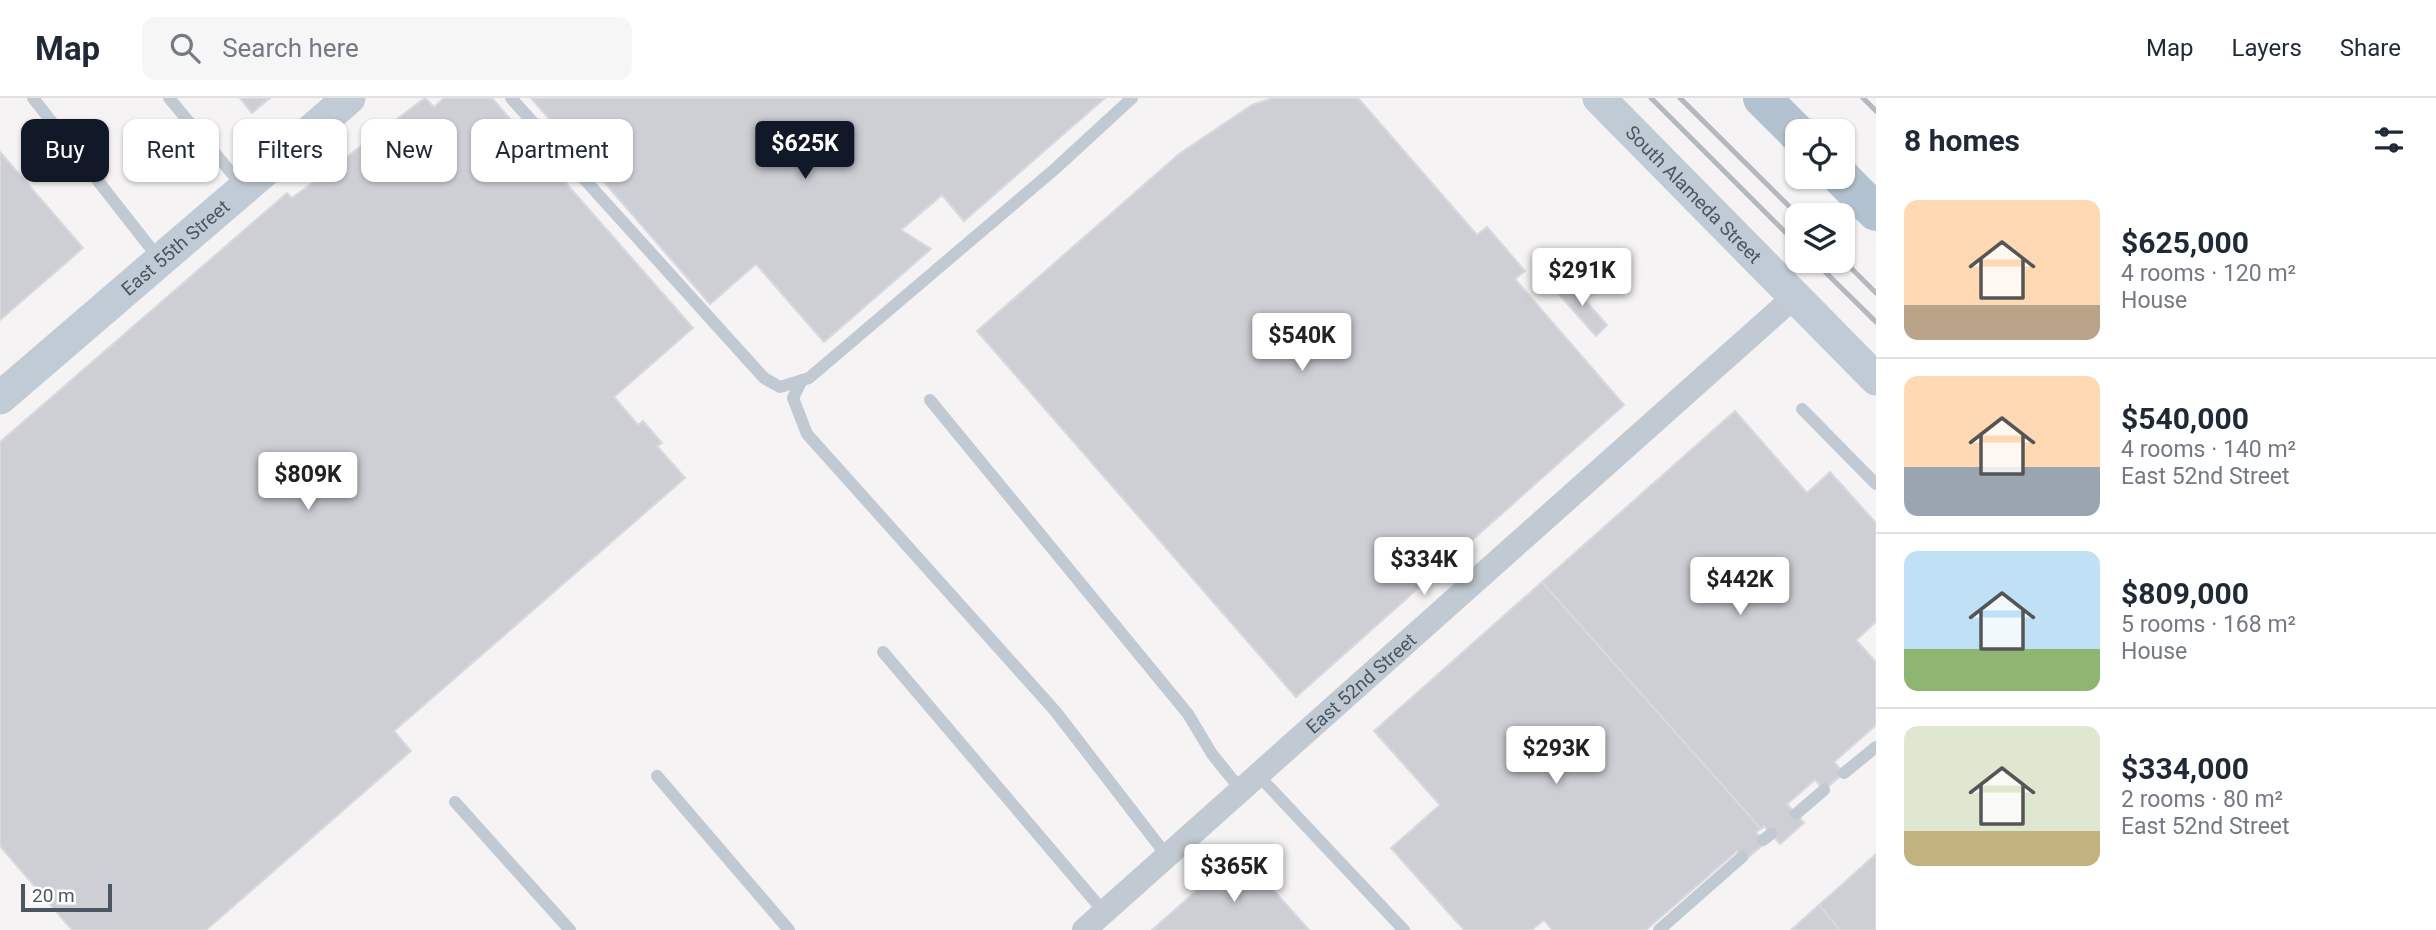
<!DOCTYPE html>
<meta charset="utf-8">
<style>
:root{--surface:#fff;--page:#f6f6f7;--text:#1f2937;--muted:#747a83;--line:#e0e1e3;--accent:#111827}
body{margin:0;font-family:Roboto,sans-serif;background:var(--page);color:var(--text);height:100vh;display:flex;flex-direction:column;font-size:26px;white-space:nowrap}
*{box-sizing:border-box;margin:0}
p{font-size:23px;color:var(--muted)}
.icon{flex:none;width:38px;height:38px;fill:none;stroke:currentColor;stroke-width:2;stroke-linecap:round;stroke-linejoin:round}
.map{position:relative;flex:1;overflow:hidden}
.sheet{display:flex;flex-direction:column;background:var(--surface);width:560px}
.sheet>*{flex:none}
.guide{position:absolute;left:21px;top:21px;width:665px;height:63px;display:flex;gap:14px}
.controls{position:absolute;left:1785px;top:21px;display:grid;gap:14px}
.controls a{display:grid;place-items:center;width:70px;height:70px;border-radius:14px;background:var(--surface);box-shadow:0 2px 5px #0004;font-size:35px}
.scale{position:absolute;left:21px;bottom:18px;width:91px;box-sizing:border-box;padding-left:7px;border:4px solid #4a5661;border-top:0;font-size:19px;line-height:24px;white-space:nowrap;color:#4a5661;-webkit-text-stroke:5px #fff;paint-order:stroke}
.price{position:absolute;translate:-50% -60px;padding:0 16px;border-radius:7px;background:#fff;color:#222;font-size:23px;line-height:46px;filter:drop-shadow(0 2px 4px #0008)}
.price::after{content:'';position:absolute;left:50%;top:42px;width:21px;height:16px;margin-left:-10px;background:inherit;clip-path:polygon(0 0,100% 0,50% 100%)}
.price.on{background:var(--accent);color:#fff}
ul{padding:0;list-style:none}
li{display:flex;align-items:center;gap:21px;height:175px;padding:0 28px}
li+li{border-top:2px solid var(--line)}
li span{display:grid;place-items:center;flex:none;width:196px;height:140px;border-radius:14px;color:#555}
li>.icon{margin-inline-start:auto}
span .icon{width:84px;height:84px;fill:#fffc;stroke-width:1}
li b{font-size:30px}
h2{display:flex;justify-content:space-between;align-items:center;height:84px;padding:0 28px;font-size:30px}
.pill{padding:0 24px;border-radius:14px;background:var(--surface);box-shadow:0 2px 5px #0004;font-size:24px;line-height:63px}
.pill.on{background:var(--accent);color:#fff}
header{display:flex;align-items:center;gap:42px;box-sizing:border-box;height:98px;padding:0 35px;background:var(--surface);border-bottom:2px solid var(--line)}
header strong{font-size:33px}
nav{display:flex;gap:38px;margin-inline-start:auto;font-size:24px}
.search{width:490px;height:63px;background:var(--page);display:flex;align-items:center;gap:18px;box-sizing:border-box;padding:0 24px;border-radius:14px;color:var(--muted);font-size:26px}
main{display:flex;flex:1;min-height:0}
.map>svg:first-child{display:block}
.building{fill:#cdcfd5;stroke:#d7d9de;stroke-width:2}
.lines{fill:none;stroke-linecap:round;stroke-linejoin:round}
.lane{stroke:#c1cad2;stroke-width:12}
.street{stroke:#c1cad2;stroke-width:24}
.secondary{stroke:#c1cbd6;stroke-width:33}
.primary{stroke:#b3c2d1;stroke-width:38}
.rail{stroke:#b5b8bd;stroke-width:5}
.labels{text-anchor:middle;stroke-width:6;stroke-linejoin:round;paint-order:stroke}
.street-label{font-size:19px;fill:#4a5661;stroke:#fff}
</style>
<header>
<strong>Map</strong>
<div class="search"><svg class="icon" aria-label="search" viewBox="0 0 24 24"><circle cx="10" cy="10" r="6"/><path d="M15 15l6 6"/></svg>Search here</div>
<nav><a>Map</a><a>Layers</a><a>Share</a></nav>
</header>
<main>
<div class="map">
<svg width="1876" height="832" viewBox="0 0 1876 832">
<rect width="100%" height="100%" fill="#f5f3f3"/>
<g class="building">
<path d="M240 0H270L252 15Z"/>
<path d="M425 0 434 9 444 0H492L536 51 540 47 555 65 551 68 693 230 614 299 638 327 643 323 662 345 657 348 685 380 394 633 411 653 206 832H72L0 748V344L287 95 292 100Z"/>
<path d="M531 0H1105L964 123 942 97 901 132 931 151 824 244 756 166 710 206Z"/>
<path d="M1273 0H1358L1477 137 1487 129 1525 173 1515 181 1624 307 1296 599 977 233 1179 56 1252 7Z"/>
<path d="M0 54 83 150 0 222Z"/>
<path d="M1568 183 1607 227 1596 238 1556 193Z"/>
<path d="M1735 313 1807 395 1830 374 1876 425V524L1856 542 1876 564V627L1834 664 1844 675 1824 692 1815 682 1787 706 1804 725 1780 746 1764 728 1761 731 1542 484Z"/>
<path d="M1542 484 1761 731 1756 734 1765 745 1745 762 1737 753 1646 832H1552L1544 822 1532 832H1464L1391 750 1440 707 1374 633Z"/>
<path d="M1240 754 1309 832H1152Z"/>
<path d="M1876 756V832H1840L1819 807Z"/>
<path d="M1819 807 1840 832H1791Z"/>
</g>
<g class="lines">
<g class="lane">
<path d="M33 0 160 162"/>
<path d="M169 0 244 90"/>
<path d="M511 0 764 280 780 289 809 280 1056 70 1132 0"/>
<path d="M802 282 793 300 807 336 1056 614 1167 758"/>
<path d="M930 302 1188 616 1212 656 1241 692"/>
<path d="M1802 311 1876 386"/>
<path d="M883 554 1104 814"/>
<path d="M1844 675 1876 649"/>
<path d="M1258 677 1404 832"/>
<path d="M657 678 789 832"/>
<path d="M455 704 570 832"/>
<path d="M1796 716 1824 692"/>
<path d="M1763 742 1771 736"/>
<path d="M1659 832 1742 759"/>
</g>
<path class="street" id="s1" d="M1084 832 1794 199"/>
<g class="secondary">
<path id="s2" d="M1599 0 1876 281"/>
<path id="s3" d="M0 300 349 0"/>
</g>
<g class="primary">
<path d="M1762 0 1797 35"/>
<path d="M1841 79 1876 114"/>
</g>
<g class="rail">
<path d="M1651 0 1797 146"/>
<path d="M1680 0 1798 117"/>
<path d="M1863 0 1876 13"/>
<path d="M1843 162 1876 195"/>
<path d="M1814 163 1876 224"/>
</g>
</g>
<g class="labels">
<g class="street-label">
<text dy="7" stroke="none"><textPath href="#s2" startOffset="135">South Alameda Street</textPath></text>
<text dy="7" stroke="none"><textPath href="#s3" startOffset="231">East 55th Street</textPath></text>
<text dy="7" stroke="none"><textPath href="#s1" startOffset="371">East 52nd Street</textPath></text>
</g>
</g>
</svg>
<div class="controls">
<a><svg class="icon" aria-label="locate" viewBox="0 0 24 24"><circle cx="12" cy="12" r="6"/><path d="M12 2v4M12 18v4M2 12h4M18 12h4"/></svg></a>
<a><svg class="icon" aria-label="layers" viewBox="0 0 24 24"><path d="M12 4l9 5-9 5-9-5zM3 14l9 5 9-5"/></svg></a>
</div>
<div class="scale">20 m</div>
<b class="price on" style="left:805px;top:83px">$625K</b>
<b class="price" style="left:1582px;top:210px">$291K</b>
<b class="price" style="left:1302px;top:275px">$540K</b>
<b class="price" style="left:308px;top:414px">$809K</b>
<b class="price" style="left:1424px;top:499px">$334K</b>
<b class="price" style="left:1740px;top:519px">$442K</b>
<b class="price" style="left:1556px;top:688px">$293K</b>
<b class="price" style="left:1234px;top:806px">$365K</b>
<div class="guide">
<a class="pill on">Buy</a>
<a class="pill">Rent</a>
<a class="pill">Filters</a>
<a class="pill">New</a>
<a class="pill">Apartment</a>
</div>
</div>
<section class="sheet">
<h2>8 homes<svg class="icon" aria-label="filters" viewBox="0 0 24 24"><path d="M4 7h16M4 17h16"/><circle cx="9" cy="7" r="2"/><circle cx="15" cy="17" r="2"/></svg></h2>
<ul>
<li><span style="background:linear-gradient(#ffd9b3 75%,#b9a48a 0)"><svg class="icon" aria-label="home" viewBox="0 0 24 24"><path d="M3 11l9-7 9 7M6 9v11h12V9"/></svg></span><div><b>$625,000</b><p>4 rooms · 120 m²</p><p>House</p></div></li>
<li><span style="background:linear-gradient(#ffd9b3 65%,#9aa5b1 0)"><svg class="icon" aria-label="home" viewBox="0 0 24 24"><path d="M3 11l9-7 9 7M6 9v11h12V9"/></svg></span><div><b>$540,000</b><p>4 rooms · 140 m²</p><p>East 52nd Street</p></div></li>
<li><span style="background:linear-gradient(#bfe0f5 70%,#8fb573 0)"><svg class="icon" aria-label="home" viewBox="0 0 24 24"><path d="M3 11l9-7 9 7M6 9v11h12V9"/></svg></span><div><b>$809,000</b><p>5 rooms · 168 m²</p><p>House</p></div></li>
<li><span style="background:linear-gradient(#dfe7d0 75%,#c2b280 0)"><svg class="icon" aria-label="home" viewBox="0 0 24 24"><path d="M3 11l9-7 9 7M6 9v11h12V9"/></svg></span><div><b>$334,000</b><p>2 rooms · 80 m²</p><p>East 52nd Street</p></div></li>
</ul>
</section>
</main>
